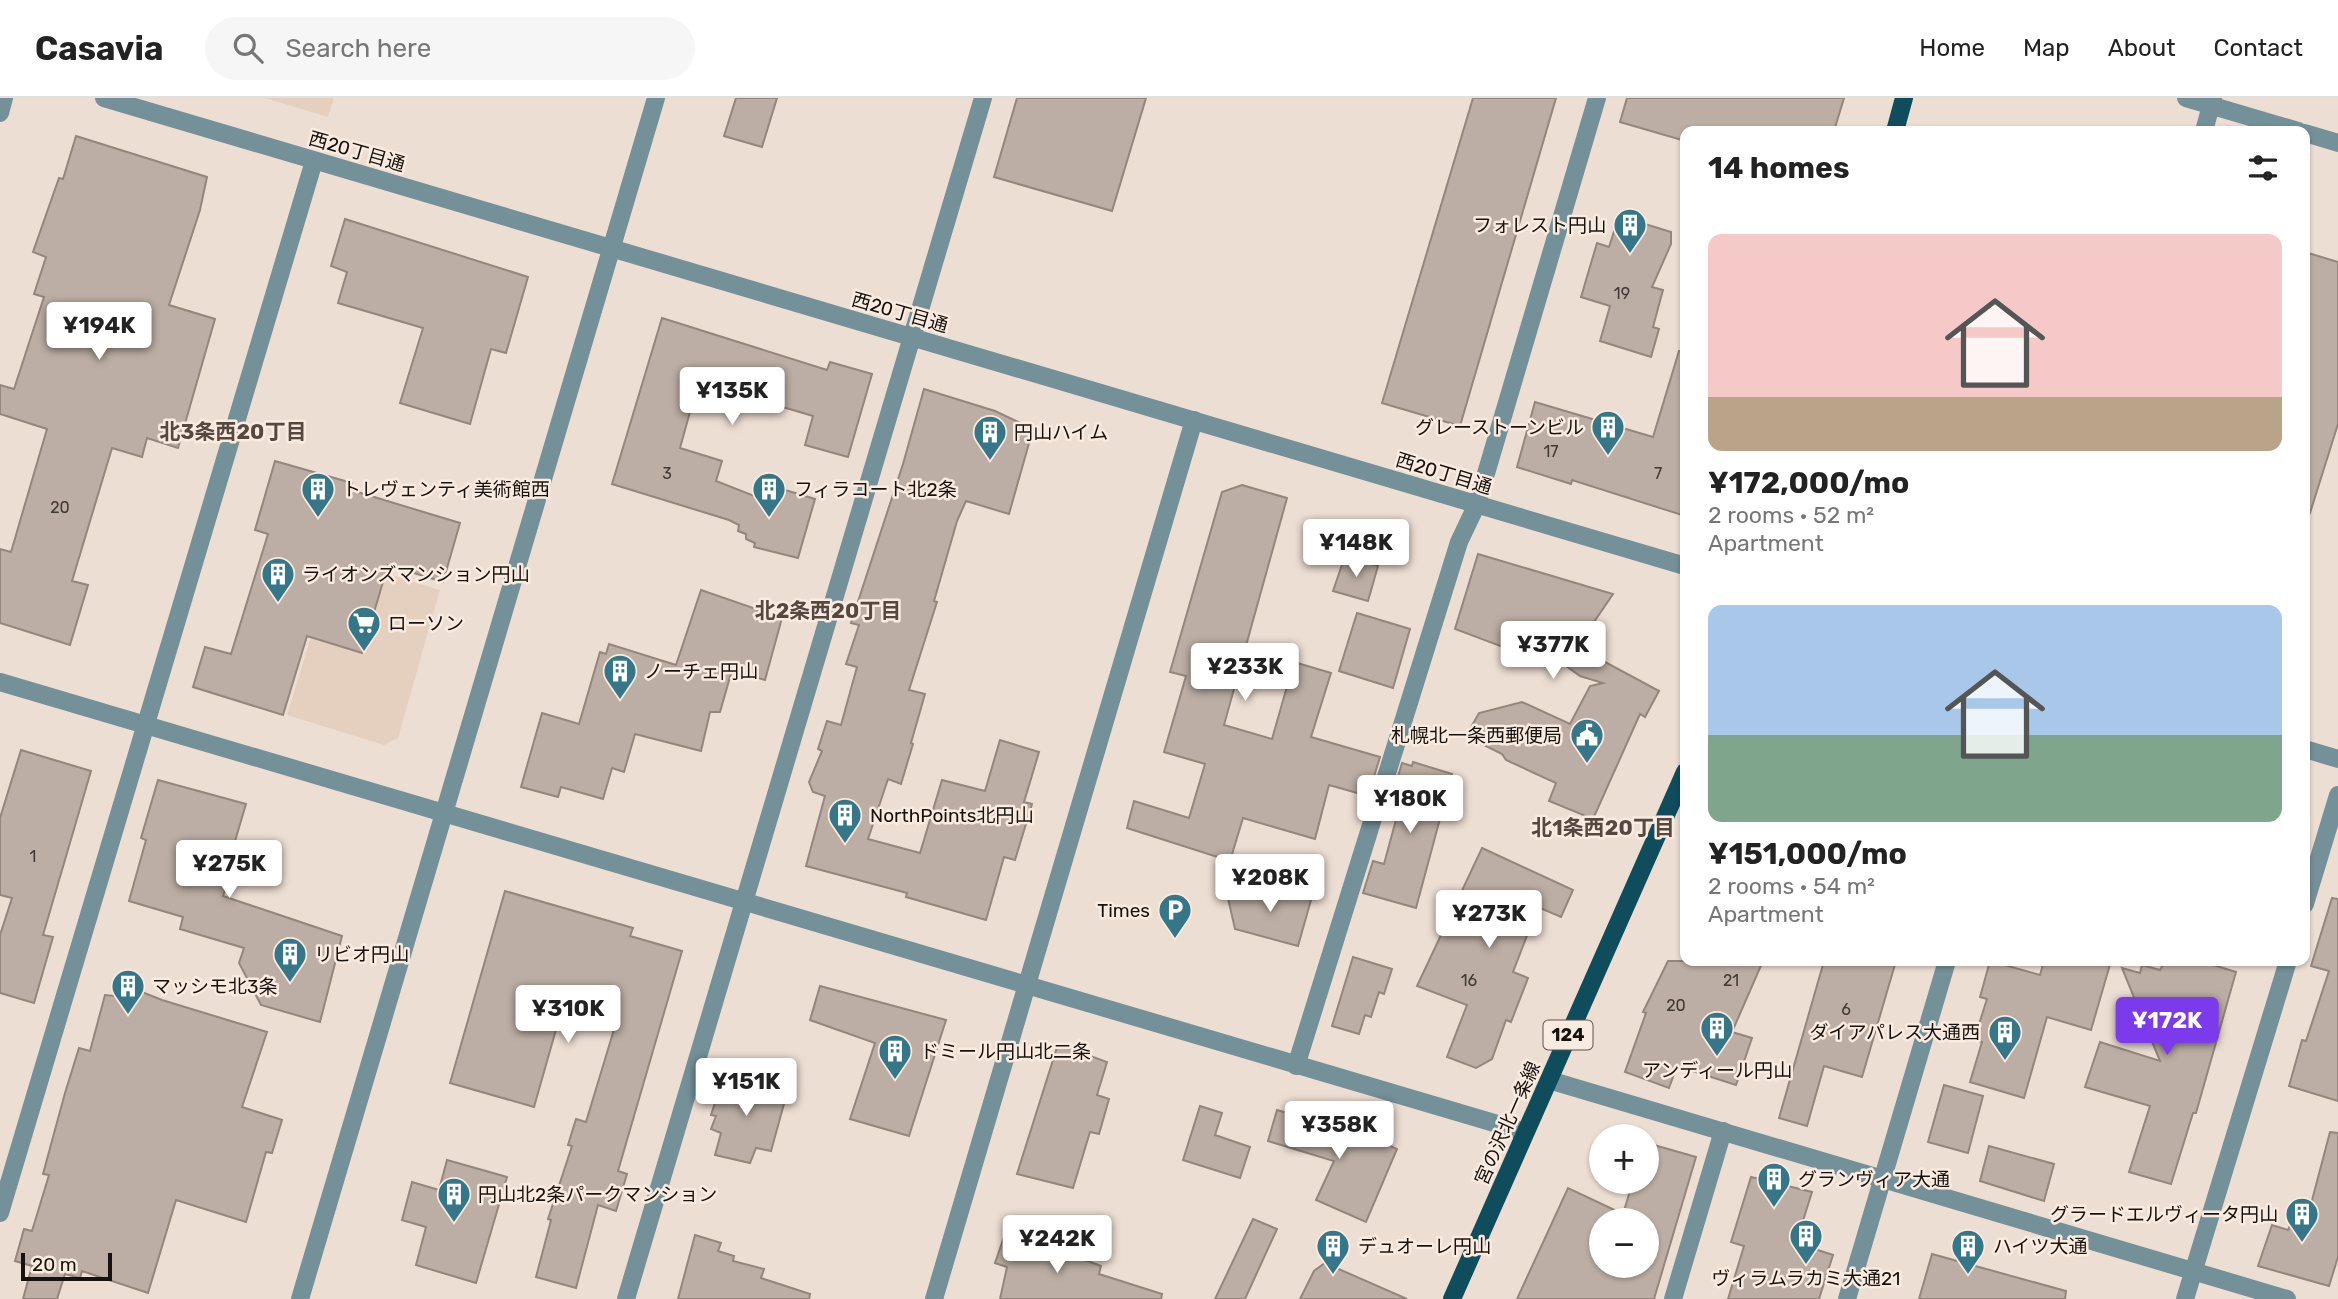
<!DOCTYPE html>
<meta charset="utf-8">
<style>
:root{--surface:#fff;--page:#f6f6f6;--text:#222;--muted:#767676;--line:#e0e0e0;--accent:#7c3aed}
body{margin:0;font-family:Rubik,"Noto Sans JP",sans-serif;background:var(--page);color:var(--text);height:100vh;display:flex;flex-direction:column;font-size:26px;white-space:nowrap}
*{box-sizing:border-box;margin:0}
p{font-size:23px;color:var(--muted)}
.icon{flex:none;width:38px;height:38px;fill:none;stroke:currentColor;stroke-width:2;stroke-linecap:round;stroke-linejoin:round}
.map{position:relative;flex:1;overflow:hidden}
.side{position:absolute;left:1680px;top:28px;width:630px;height:840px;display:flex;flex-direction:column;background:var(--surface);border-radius:14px;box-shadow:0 2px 5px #0004}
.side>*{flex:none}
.controls{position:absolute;left:1589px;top:1026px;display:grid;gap:14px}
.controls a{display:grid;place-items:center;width:70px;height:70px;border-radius:50%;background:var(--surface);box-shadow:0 2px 5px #0004;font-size:35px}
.scale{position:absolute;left:21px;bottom:18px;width:91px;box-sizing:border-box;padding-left:7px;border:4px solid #17120e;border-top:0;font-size:19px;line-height:24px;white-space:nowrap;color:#17120e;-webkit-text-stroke:5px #faebe0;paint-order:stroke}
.price{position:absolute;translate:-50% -60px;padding:0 16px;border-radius:7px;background:#fff;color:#222;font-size:23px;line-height:46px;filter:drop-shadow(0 2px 4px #0008)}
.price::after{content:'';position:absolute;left:50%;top:42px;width:21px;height:16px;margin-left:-10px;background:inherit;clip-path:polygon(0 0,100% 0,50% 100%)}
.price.on{background:var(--accent);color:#fff}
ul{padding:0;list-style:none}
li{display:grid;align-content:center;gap:14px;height:371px;padding:0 28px}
li span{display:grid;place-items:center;height:217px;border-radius:14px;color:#555}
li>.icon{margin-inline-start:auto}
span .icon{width:126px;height:126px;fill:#fffc;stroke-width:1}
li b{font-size:30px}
h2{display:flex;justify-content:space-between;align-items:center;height:84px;padding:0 28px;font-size:30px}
header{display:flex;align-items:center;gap:42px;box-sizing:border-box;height:98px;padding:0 35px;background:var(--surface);border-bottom:2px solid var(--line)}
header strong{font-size:33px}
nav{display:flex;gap:38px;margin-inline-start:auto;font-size:24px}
.search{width:490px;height:63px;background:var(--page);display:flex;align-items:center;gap:18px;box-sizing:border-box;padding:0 24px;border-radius:38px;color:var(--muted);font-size:26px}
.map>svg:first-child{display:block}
.built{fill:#e5d0c0}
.building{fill:#bcaea4;stroke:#94867c;stroke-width:2;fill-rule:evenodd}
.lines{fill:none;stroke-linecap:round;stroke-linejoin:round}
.minor{stroke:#749099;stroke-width:18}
.major{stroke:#0f4d5c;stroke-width:18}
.labels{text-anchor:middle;stroke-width:5;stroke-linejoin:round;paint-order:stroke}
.number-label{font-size:16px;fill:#403934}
.shield{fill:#faebe0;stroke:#5b534d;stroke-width:2}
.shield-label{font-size:18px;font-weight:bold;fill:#17120e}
.street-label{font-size:19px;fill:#17120e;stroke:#faebe0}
.poi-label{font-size:19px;fill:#17120e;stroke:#faebe0;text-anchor:start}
.neighbourhood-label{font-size:21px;font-weight:bold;fill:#544840;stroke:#faebe0}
</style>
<header>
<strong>Casavia</strong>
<div class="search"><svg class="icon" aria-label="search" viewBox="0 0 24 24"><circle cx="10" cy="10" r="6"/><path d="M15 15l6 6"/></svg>Search here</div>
<nav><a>Home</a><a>Map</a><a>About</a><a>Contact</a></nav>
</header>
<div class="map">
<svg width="2338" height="1201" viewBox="0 0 2338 1201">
<rect width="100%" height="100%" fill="#edded3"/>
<g class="built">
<path d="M265 0H334L328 19Z"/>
<path d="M335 460 440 492 398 640 384 647 287 617Z"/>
</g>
<g class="building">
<path d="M736 0H777L762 49 724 38Z"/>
<path d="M1017 0H1146L1112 113 994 79Z"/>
<path d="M1473 0H1556L1460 328 1382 305Z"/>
<path d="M1627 0H1844L1834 33H1685V43L1620 24Z"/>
<path d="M76 38 207 79 200 112 169 207 215 221 178 350 147 340 142 359 112 350 72 483 88 487 70 547 0 525V451L11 454 47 331 0 316V287L14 291 44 199 34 196 46 159 33 154 59 80 63 81Z"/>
<path d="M1619 118 1671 134V146L1652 189 1663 192 1653 229 1659 231 1651 259 1600 243 1610 208 1581 199 1597 145 1609 149Z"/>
<path d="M345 121 528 179 506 255 491 251 470 326 400 305 423 230 338 205 347 174 331 168Z"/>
<path d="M2305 154 2338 164V326L2310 415 2305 414Z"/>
<path d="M662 220 827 272 830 264 872 276 848 359 805 347 813 318 759 302 756 311 695 296 680 350 722 363 716 383 767 403 772 388 815 401 798 460 754 449 755 445 746 441V436L738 433 739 427 729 422 612 386Z"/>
<path d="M1679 253H1685V418L1572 382 1571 386 1517 369 1535 304 1653 339Z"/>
<path d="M924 291 995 313 1033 331 1009 416 966 403 957 423 934 503 937 504 909 592 925 596 911 645 913 646 901 686 888 681 868 741 920 755 942 682 985 693 1000 642 1039 654 1024 704 1032 706 1015 762 1004 759 986 822 906 799 907 795 806 768 825 698 813 694 809 684 822 653 818 651 827 623 841 627 857 569 846 566 859 527 851 525 903 366Z"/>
<path d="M275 363 352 385 351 392 460 425 443 484 388 467 362 555 307 538 283 617 193 589 205 549 231 556 268 436 255 432Z"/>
<path d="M1242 387 1287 400 1224 627 1272 641 1294 564 1331 575 1311 639 1380 659 1368 698 1329 687 1315 741 1243 720 1230 763 1127 730 1134 703 1189 720 1205 666 1164 654 1186 578 1170 574 1222 394Z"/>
<path d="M1373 424 1401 433 1392 465 1362 457Z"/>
<path d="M1478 456 1613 496 1577 549 1659 593 1645 619 1640 616 1593 721 1549 703 1556 685 1506 662 1502 656 1466 638 1479 615 1522 604 1570 626 1590 588 1603 585 1580 578 1547 554 1544 568 1504 556 1506 550 1455 531Z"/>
<path d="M1345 458 1378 468 1368 503 1333 493Z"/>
<path d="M701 492 782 520 765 582 732 572 720 614H710L701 653 635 636 624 674 612 670 603 701 561 689 558 699 521 689 542 615 579 626 600 554 606 556 609 546 676 567Z"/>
<path d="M1357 515 1410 531 1393 590 1339 573Z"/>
<path d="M21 652 91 673 43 837 53 839 34 905 0 895V837L12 800 0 797V720Z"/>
<path d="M1413 664 1452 676 1416 810 1363 795 1373 763 1384 766 1400 707 1390 705 1402 665 1412 668Z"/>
<path d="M158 682 246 706 222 787 226 789 223 798 342 838 320 924 261 907 239 865 244 850 180 831 183 819 129 803 146 742 141 740Z"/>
<path d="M1482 750 1573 792 1561 819 1538 809 1513 874 1528 880 1511 924 1506 922 1492 961 1476 970 1447 959 1467 907 1417 888Z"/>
<path d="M1262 788 1311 802 1298 848 1235 831 1227 796Z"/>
<path d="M505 793 633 830 630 838 682 853 618 1073 627 1076 616 1113 598 1107 576 1190 536 1179 551 1122 548 1121 572 1048 568 1047 576 1021 586 1024 619 915 565 900 534 1009 450 985Z"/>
<path d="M2332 800 2338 801V1003L2289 988 2302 942 2306 943 2329 873 2311 868Z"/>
<path d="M1353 859 1392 871 1384 896 1379 894 1371 919 1365 917 1359 936 1332 928Z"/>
<path d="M1668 863H1763L1732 934 1752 940 1736 987 1677 968 1669 990 1625 974 1646 915 1643 914Z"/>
<path d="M1824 863H1896L1862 979 1824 968 1807 1028 1779 1020Z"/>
<path d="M1990 863 2040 877 2044 863H2111L2091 932 2047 919 2024 1000 1970 984 1982 944 1974 942 1987 901 1980 899Z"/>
<path d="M2200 863 2236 874 2196 1015H2193L2171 1086 2129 1074 2150 1008 2085 989 2100 944 2160 963 2122 870 2140 875 2142 867 2160 872 2164 865Z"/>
<path d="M119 885 162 902 267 934 242 1009 282 1022 272 1055 266 1054 246 1124 176 1102 148 1195 82 1173 80 1180 65 1176 57 1201H23L32 1168 15 1163 24 1131 32 1133 49 1077 43 1076 65 995 79 950 90 953 105 897 115 898Z"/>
<path d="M820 888 946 922 909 1038 850 1021 875 945 810 922Z"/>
<path d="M1058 946 1107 964 1097 997 1109 1001 1099 1036 1090 1034 1073 1090 1017 1076Z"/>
<path d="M724 977 787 995 771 1053 756 1050 750 1065 715 1057 721 1035 711 1031 716 1018 711 1017Z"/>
<path d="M1944 987 1983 998 1968 1055 1928 1044Z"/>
<path d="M1200 1008 1222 1015 1215 1037 1250 1049 1240 1080 1183 1062Z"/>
<path d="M1277 1012 1347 1032 1348 1029 1397 1051 1366 1124 1316 1102 1334 1063 1268 1043Z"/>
<path d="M2330 1034 2338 1035V1159L2329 1188 2258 1168 2272 1127 2288 1132 2293 1121 2306 1125Z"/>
<path d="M1647 1045 1696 1059 1654 1201H1517L1568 1090 1623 1116 1633 1083H1647ZM1601 1122H1647V1167H1601Z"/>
<path d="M1989 1048 2054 1066 2044 1103 1980 1083Z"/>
<path d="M447 1062 507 1079 476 1185 416 1167 426 1129 402 1122 412 1084 439 1092Z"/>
<path d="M1751 1079 1812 1094 1796 1145 1833 1157 1819 1201H1728L1744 1148 1731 1144Z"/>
<path d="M1253 1121 1277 1131 1245 1201H1215Z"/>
<path d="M1006 1133 1101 1168 1099 1176 1162 1196 1161 1201H1000L1007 1169 995 1165Z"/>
<path d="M695 1137 721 1145 718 1153 734 1158 733 1163 764 1171 761 1180 810 1196 809 1201H678Z"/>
<path d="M1932 1156 2066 1193 2065 1201H1919Z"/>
<path d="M1325 1165 1407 1201H1300L1314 1173Z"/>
</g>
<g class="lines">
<g class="minor">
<path d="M104 0 1685 468"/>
<path d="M2186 0 2298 33"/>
<path d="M0 15 4 0"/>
<path d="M2204 33 2213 0"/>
<path d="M2305 35 2338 45"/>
<path d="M0 584 1525 1034"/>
<path d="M2305 651 2338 661"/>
<path d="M2305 806 2338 697"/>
<path d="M1296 968 1459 444 1477 406 1597 0"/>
<path d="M1549 982 2287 1201"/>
<path d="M0 1115 314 63"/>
<path d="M300 1201 656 0"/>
<path d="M626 1201 983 0"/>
<path d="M934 1201 1194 322"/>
<path d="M1673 1201 1723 1033"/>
<path d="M1847 1201 1947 863"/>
<path d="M2185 1201 2288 863"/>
</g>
<g class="major">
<path d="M1895 33 1904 0"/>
<path d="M1452 1201 1685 674"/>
</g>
</g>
<defs>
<symbol id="building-pin" viewBox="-11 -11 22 30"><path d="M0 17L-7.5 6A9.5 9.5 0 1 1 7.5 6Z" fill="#357789" stroke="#faebe0"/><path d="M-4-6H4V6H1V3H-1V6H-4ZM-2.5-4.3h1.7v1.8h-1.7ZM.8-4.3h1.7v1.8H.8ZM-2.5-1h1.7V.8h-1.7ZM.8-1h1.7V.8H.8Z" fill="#fff"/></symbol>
<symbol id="supermarket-pin" viewBox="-11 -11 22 30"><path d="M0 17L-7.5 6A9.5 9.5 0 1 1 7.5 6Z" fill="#357789" stroke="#faebe0"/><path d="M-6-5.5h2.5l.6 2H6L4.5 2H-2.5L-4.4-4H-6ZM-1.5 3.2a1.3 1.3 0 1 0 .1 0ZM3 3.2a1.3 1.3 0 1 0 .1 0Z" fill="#fff"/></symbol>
<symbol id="civic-pin" viewBox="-11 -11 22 30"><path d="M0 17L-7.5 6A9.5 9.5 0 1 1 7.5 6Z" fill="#357789" stroke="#faebe0"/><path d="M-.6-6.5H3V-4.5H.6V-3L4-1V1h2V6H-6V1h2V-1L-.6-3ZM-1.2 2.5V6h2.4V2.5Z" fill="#fff"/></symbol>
<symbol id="parking-pin" viewBox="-11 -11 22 30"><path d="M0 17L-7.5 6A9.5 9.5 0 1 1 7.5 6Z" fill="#357789" stroke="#faebe0"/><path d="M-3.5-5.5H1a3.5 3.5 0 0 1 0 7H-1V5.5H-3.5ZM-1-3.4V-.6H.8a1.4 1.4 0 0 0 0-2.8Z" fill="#fff"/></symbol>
</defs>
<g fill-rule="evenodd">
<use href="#building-pin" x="1611" y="108" width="38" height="52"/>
<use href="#building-pin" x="1589" y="310" width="38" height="52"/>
<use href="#building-pin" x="971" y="315" width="38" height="52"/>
<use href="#building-pin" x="299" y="372" width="38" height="52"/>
<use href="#building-pin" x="750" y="372" width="38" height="52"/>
<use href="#building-pin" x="259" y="457" width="38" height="52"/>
<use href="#supermarket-pin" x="345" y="506" width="38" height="52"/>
<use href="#building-pin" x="601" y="554" width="38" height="52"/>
<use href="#civic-pin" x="1568" y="618" width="38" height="52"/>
<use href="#building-pin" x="826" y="698" width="38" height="52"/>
<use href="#parking-pin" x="1156" y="793" width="38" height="52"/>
<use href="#building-pin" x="271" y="837" width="38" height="52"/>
<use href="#building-pin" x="109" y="869" width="38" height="52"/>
<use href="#building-pin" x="1698" y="911" width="38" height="52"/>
<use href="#building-pin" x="1986" y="915" width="38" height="52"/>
<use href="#building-pin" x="876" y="934" width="38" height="52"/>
<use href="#building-pin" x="1755" y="1062" width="38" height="52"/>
<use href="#building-pin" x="435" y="1077" width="38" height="52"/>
<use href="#building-pin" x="2283" y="1097" width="38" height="52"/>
<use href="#building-pin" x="1787" y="1119" width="38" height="52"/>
<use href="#building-pin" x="1314" y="1129" width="38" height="52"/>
<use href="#building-pin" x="1949" y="1129" width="38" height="52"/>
</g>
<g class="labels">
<g class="number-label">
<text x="1622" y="201">19</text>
<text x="1551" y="359">17</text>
<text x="667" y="381">3</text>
<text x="1658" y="381">7</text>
<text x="60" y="415">20</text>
<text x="33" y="764">1</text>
<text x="1469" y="888">16</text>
<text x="1731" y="888">21</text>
<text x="1676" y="913">20</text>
<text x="1846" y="917">6</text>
</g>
<rect class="shield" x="1543.5" y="922.5" width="49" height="29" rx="5"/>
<g class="shield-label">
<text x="1568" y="943">124</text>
</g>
<g class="street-label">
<text transform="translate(357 53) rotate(16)" y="7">西20丁目通</text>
<text transform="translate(900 214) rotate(16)" y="7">西20丁目通</text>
<text transform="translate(1444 375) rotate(17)" y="7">西20丁目通</text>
<text transform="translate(1507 1025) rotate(-66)" y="7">宮の沢北一条線</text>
</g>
<g class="poi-label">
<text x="1606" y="134" text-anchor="end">フォレスト円山</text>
<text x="1584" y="336" text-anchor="end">グレーストーンビル</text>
<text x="1014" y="341">円山ハイム</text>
<text x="342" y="398">トレヴェンティ美術館西</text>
<text x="794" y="398">フィラコート北2条</text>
<text x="302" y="483">ライオンズマンション円山</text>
<text x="388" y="532">ローソン</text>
<text x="644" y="580">ノーチェ円山</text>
<text x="1562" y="644" text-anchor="end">札幌北一条西郵便局</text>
<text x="870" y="724">NorthPoints北円山</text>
<text x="1150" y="819" text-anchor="end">Times</text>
<text x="314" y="863">リビオ円山</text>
<text x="152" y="895">マッシモ北3条</text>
<text x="1980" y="941" text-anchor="end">ダイアパレス大通西</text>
<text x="920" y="960">ドミール円山北二条</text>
<text x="1717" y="979" text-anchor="middle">アンディール円山</text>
<text x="1798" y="1088">グランヴィア大通</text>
<text x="478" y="1103">円山北2条パークマンション</text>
<text x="2278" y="1123" text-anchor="end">グラードエルヴィータ円山</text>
<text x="1358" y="1155">デュオーレ円山</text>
<text x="1993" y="1155">ハイツ大通</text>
<text x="1806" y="1187" text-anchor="middle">ヴィラムラカミ大通21</text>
</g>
<g class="neighbourhood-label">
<text x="233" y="341">北3条西20丁目</text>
<text x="828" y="520">北2条西20丁目</text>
<text x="1603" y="737">北1条西20丁目</text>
</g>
</g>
</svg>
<div class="controls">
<a>+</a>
<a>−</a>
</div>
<div class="scale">20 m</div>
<b class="price" style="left:99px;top:264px">¥194K</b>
<b class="price" style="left:732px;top:329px">¥135K</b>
<b class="price" style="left:1356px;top:481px">¥148K</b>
<b class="price" style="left:1553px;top:583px">¥377K</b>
<b class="price" style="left:1245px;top:605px">¥233K</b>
<b class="price" style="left:1410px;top:737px">¥180K</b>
<b class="price" style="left:229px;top:802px">¥275K</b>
<b class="price" style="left:1270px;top:816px">¥208K</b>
<b class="price" style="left:1489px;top:852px">¥273K</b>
<b class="price" style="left:568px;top:947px">¥310K</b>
<b class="price on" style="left:2167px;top:959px">¥172K</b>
<b class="price" style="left:746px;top:1020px">¥151K</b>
<b class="price" style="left:1339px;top:1063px">¥358K</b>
<b class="price" style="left:1057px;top:1177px">¥242K</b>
<section class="side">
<h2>14 homes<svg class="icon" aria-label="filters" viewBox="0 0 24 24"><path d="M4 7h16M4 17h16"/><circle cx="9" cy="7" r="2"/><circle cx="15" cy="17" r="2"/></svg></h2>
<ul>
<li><span style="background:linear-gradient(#f6c9c9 75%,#b9a48a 0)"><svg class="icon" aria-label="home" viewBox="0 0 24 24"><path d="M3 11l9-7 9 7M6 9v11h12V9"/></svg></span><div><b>¥172,000/mo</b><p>2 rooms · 52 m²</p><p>Apartment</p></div></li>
<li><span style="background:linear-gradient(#a9c7e8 60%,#7fa58c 0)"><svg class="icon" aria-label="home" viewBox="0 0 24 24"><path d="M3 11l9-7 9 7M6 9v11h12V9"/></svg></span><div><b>¥151,000/mo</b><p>2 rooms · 54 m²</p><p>Apartment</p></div></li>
</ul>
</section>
</div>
